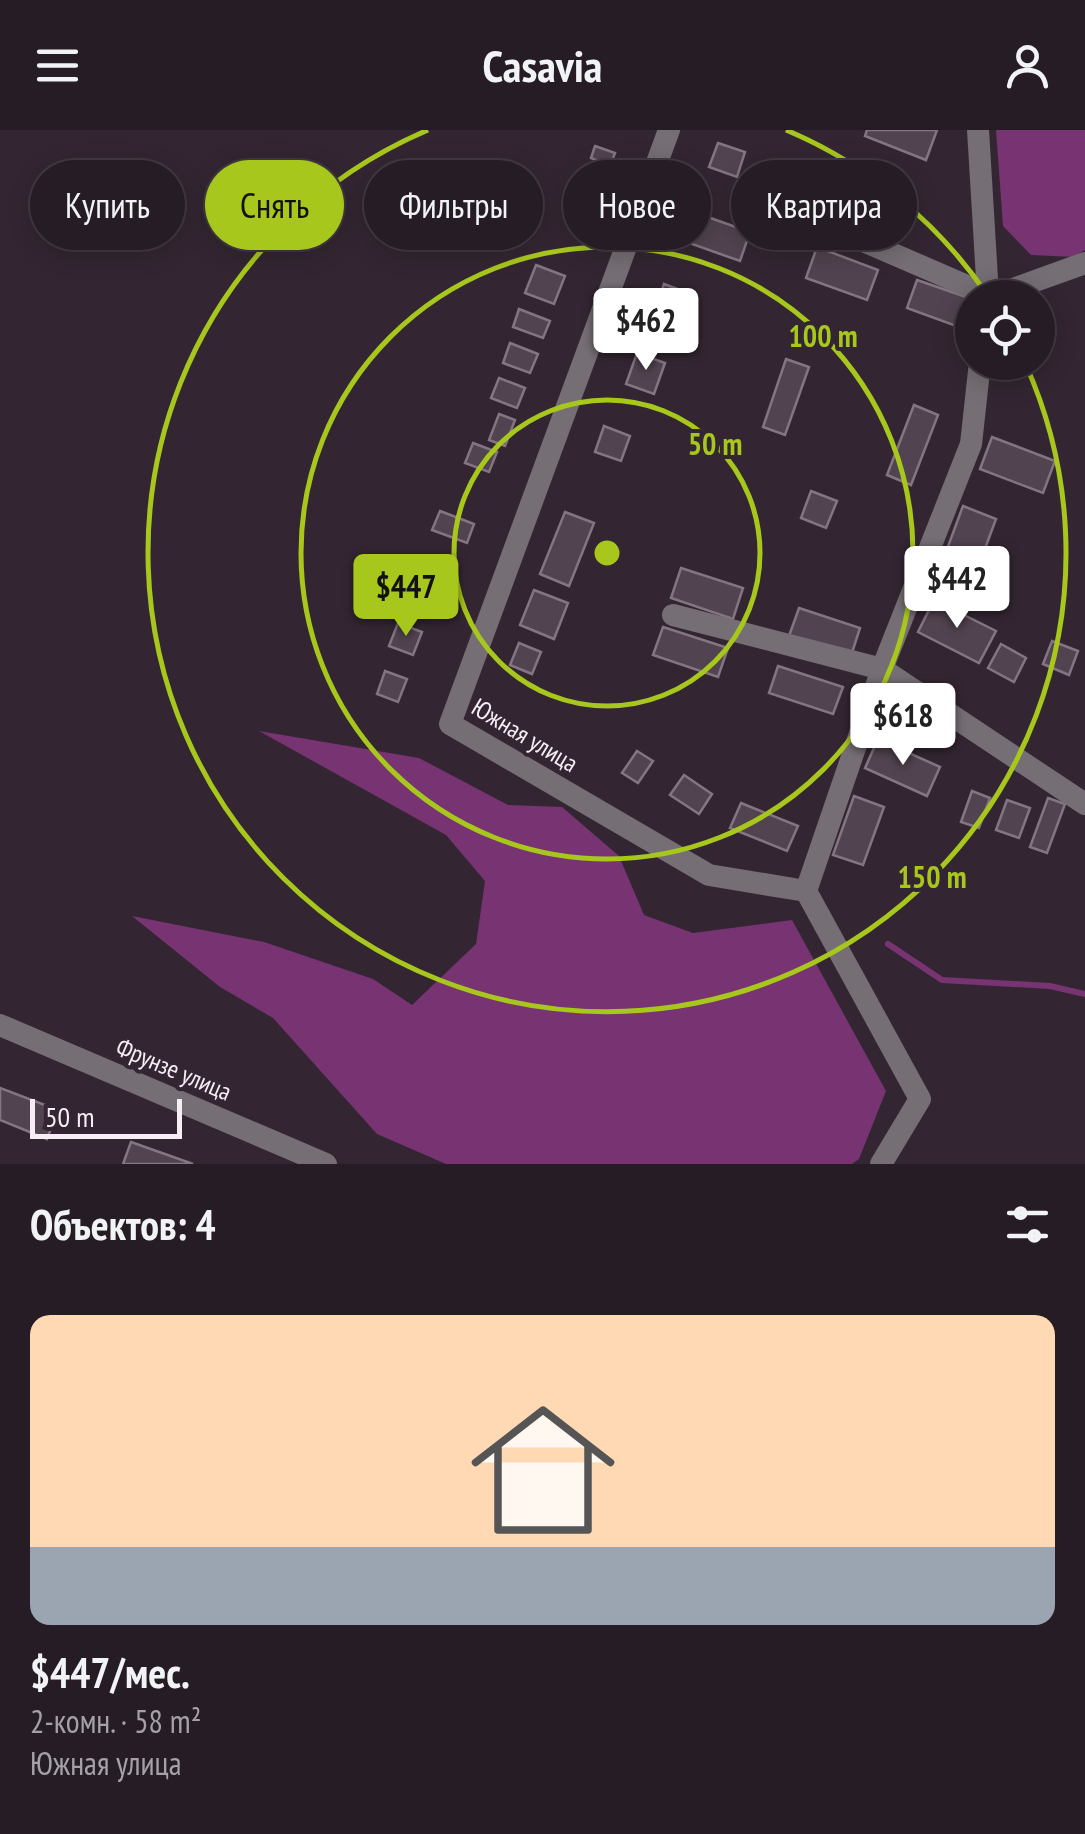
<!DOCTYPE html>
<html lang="ru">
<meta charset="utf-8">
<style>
:root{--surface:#261c26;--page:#322932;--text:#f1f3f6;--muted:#a4a1a7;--line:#423a43;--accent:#a8c71c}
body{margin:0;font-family:"PT Sans Narrow",sans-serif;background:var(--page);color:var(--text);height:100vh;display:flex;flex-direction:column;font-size:38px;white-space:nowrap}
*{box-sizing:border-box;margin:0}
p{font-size:32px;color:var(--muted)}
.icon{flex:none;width:55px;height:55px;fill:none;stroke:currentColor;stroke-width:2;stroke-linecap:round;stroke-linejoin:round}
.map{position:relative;height:1034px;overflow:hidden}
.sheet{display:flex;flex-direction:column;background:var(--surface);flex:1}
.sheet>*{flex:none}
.top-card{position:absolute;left:30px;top:30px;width:1025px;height:90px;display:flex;gap:20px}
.buttons{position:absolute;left:955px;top:150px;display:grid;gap:20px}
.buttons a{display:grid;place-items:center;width:100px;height:100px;border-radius:50%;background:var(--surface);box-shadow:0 5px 25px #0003,0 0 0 2px var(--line);font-size:50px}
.scale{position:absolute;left:30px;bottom:25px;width:152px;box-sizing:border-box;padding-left:10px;border:5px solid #f6edf5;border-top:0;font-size:28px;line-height:35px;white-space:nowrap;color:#f6edf5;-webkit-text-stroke:8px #332632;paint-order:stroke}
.price{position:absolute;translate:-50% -85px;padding:0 22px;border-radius:10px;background:#fff;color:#222;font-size:32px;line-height:65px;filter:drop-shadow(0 2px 5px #0008)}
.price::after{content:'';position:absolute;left:50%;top:60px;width:30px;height:22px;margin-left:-15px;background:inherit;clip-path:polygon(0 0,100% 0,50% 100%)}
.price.current{background:var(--accent);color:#111}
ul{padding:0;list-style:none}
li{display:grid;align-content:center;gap:20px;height:530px;padding:0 30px}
li span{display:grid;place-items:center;height:310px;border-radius:20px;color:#555}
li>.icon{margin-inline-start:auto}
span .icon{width:180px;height:180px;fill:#fffc;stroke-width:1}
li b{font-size:42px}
h2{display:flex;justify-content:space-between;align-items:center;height:120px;padding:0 30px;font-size:42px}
.chip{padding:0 35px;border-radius:45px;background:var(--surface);box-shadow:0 5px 25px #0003,0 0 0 2px var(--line);font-size:35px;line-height:90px}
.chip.current{background:var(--accent);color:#111}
header{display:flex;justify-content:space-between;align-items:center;height:130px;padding:0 30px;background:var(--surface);font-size:45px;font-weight:600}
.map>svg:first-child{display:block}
.water{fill:#773372}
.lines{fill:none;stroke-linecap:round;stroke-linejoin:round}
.stream{stroke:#773372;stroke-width:6}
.building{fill:#51434f;stroke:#857583;stroke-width:2.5}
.minor{stroke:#756e74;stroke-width:22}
.ring{fill:none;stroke:#a8c71c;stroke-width:5}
.labels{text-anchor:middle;stroke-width:8;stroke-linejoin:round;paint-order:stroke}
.street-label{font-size:25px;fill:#f6edf5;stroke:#332632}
.centre{fill:#a8c71c;stroke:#332632;stroke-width:5}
.ring-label{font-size:30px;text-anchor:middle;font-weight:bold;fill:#a8c71c;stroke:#332632;stroke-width:8;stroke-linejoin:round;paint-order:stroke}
</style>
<header><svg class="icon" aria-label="menu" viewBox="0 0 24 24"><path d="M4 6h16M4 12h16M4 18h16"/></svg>Casavia<svg class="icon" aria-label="person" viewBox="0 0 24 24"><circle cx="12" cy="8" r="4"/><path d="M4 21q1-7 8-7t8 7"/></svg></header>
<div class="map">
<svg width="1085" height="1034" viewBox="0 0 1085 1034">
<rect width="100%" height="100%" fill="#332632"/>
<g class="water">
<path d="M996 0H1085V120L1074 127 1031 125 1003 96Z"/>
<path d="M259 601 419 628 508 675 562 677 619 726 644 785 693 803 792 790 886 961 859 1029 852 1034H446L377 1004 273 888 220 857 132 786 264 812 373 849 412 875 476 814 485 751 446 705Z"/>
</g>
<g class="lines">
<path class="stream" d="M888 814 942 850 1050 856 1085 864"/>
</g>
<g class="building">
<path d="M867 0H937L926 30 865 6Z"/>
<path d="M718 13 745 22 737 47 709 37Z"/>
<path d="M595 16 615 23 610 36 591 28Z"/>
<path d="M850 37 913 62 899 96 837 71Z"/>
<path d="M577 47 602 56 595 75 570 66Z"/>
<path d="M688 80 750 102 740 131 678 109Z"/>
<path d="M817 117 878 140 867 170 806 148Z"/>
<path d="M536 135 565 146 554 174 525 163Z"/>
<path d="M917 150 972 169V186L967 200 907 178Z"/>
<path d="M664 154 691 164 683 185 657 176Z"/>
<path d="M519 179 550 191 543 208 513 197Z"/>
<path d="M510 213 538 224 530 243 503 233Z"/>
<path d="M637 223 665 233 654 264 626 254Z"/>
<path d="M786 229 809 237 785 305 763 297Z"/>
<path d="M499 248 525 258 517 278 491 268Z"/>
<path d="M914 275 938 285 911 355 887 345Z"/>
<path d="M499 284 515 290 505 316 489 310Z"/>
<path d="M604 296 630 306 621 331 595 322Z"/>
<path d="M992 307 1055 331 1043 363 980 339Z"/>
<path d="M473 313 497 322 489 342 465 333Z"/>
<path d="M811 361 837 371 826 398 801 388Z"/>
<path d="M963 376 996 389 973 451 940 438Z"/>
<path d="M440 381 474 394 467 413 432 400Z"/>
<path d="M565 382 594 393 569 456 540 444Z"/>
<path d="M681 438 743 458 733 489 671 468Z"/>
<path d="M419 447 451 459 442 483 410 470Z"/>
<path d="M534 460 568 473 554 509 520 495Z"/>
<path d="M934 470 996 501 979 533 918 502Z"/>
<path d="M799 478 860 498 851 526 789 506Z"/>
<path d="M398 493 422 502 413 525 389 516Z"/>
<path d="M663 497 728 518 718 547 653 525Z"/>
<path d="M1052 511 1078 521 1069 545 1043 534Z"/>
<path d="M519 513 541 522 532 544 510 535Z"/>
<path d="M1001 514 1026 528 1014 552 988 538Z"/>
<path d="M778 536 843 557 833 584 769 563Z"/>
<path d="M385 541 407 549 398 572 377 564Z"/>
<path d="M878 609 940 637 927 666 865 638Z"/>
<path d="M637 621 653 631 638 653 622 643Z"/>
<path d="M684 645 712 664 699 684 670 665Z"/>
<path d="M972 661 990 668 979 698 961 692Z"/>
<path d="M854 666 884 677 863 735 833 725Z"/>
<path d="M1048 668 1065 674 1047 723 1030 717Z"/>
<path d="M1007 670 1030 678 1019 708 996 700Z"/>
<path d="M741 673 798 696 787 721 730 698Z"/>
<path d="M0 958 58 980 47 1009 0 990Z"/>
<path d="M131 1012 193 1034H123Z"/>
</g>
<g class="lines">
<g class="minor">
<path d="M669 0 450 594 709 745 806 761 920 969 881 1034"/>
<path d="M810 88 988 165 978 0"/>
<path d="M988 168 1085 133"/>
<path d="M673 485 882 539 1085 674"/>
<path d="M806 761 882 539 971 314 980 232"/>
<path d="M0 895 326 1034"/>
</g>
</g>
<g class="ring">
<circle cx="607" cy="423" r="153"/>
<circle cx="607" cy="423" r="306"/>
<path d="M786 0A459 459 0 0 1 988 166M1025 233A459 459 0 1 1 428 0"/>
</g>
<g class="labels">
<g class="street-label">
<text transform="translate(525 605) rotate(31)" y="9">Южная улица</text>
<text transform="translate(174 939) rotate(23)" y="9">Фрунзе улица</text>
</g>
</g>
<circle cx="607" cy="423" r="15" class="centre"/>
<g class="ring-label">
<text x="823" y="217">100 m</text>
<text x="715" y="325">50 m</text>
<text x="932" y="758">150 m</text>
</g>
</svg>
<div class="buttons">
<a><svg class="icon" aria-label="locate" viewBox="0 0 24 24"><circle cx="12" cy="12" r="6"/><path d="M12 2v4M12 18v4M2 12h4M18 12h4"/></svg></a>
</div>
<div class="scale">50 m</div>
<b class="price" style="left:646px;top:243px">$462</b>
<b class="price" style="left:957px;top:501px">$442</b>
<b class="price current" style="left:406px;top:509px">$447</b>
<b class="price" style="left:903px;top:638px">$618</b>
<div class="top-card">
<a class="chip">Купить</a>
<a class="chip current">Снять</a>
<a class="chip">Фильтры</a>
<a class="chip">Новое</a>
<a class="chip">Квартира</a>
</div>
</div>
<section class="sheet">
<h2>Объектов: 4<svg class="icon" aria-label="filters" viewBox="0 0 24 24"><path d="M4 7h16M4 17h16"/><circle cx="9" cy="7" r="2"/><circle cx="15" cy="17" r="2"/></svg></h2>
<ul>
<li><span style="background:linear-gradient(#ffd9b3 75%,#9aa5b1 0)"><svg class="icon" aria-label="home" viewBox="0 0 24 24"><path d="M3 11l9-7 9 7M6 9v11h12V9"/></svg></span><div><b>$447/мес.</b><p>2-комн. · 58 m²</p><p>Южная улица</p></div></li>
</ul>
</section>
